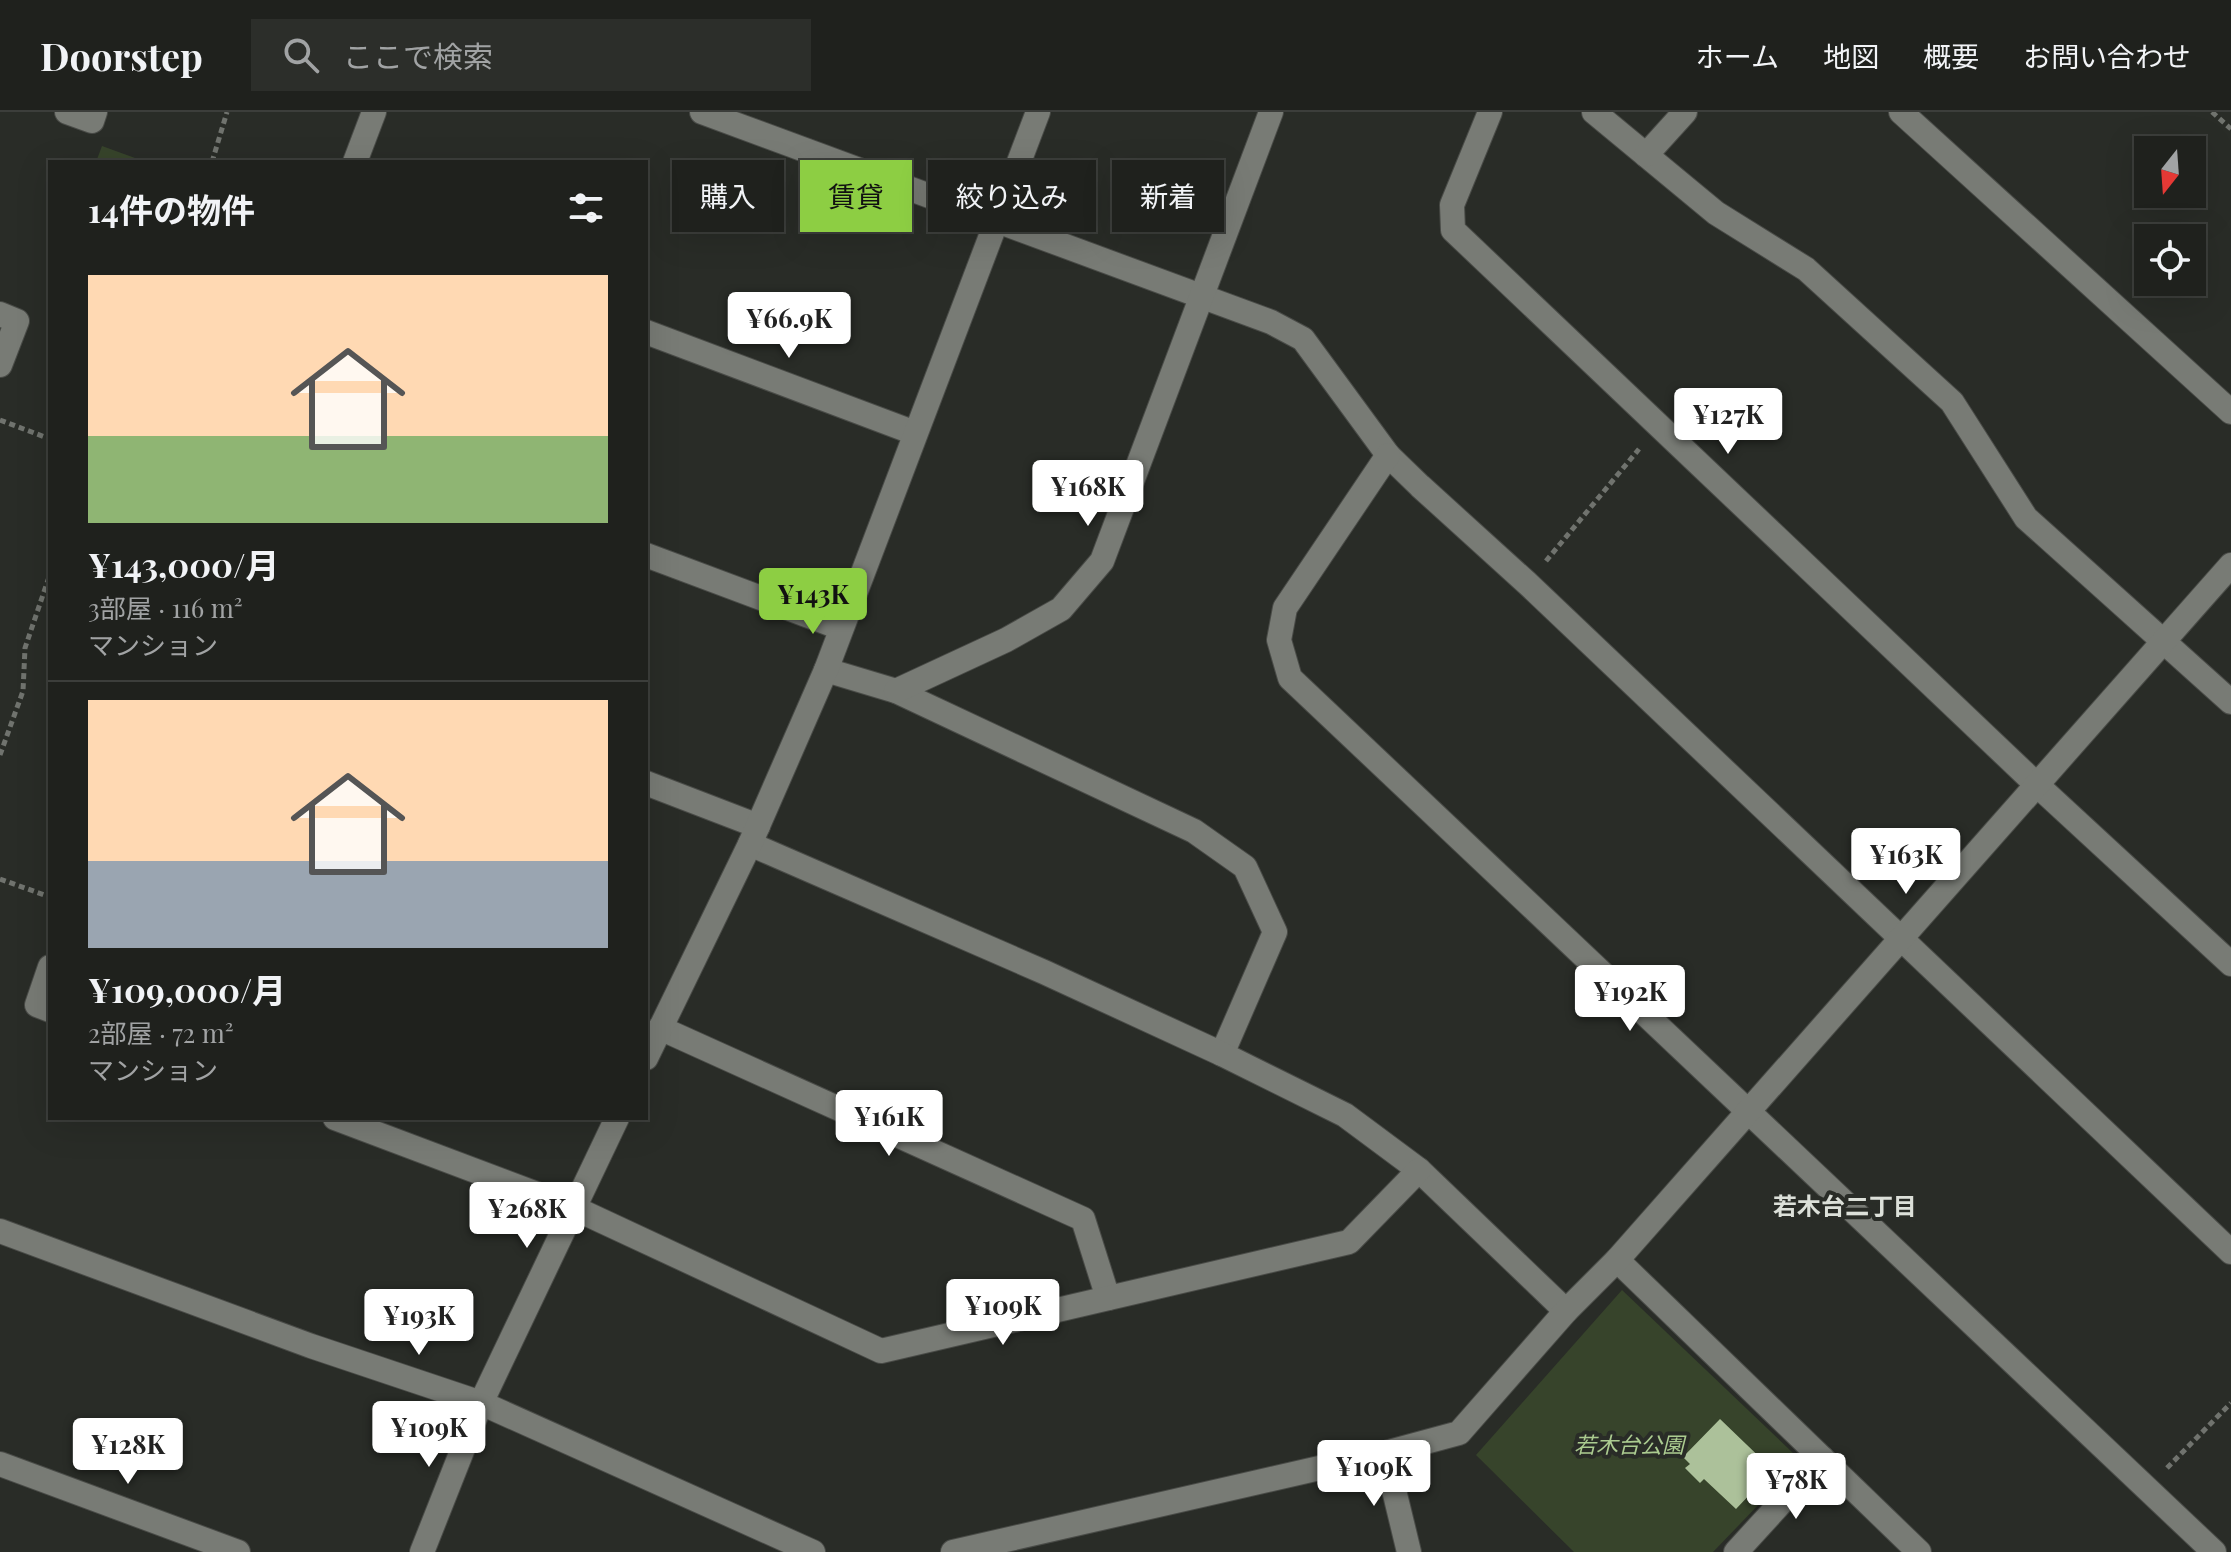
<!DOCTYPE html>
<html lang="ja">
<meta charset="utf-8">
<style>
:root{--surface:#1f211d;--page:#2c2e2a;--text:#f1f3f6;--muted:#a1a3a4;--line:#3c3e3b;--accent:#8dce43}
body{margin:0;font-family:"Playfair Display","Noto Sans JP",serif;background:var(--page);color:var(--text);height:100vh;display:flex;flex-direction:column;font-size:30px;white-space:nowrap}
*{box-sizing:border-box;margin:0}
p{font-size:26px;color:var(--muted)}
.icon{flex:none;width:44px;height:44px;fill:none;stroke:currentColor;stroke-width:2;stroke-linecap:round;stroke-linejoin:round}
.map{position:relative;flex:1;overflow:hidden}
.details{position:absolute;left:48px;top:48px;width:600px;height:960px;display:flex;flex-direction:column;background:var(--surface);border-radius:0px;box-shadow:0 8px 32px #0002,0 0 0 2px var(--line)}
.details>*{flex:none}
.guide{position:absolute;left:672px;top:48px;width:760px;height:72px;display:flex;gap:16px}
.needle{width:52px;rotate:197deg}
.controls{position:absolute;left:2134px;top:24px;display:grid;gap:16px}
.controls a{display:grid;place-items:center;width:72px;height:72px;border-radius:0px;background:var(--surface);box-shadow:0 8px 32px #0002,0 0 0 2px var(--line);font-size:40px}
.price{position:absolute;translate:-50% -68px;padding:0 18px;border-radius:8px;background:#fff;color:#222;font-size:26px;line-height:52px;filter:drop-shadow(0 2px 4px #0008)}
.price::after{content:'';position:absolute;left:50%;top:48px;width:24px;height:18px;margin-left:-12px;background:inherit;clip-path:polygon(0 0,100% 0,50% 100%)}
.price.selected{background:var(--accent);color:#111}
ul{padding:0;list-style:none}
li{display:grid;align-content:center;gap:16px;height:424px;padding:0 40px}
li+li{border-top:2px solid var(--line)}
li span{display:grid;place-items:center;height:248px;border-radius:0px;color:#555}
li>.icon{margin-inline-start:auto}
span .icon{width:144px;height:144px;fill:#fffc;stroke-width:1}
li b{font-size:34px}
h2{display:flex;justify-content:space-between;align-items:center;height:96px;padding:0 40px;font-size:34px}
.pill{padding:0 28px;border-radius:0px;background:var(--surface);box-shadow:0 8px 32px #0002,0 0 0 2px var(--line);font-size:28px;line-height:72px}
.pill.selected{background:var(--accent);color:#111}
header{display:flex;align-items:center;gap:48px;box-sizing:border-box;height:112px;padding:0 40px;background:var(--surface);border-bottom:2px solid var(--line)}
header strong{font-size:38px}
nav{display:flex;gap:44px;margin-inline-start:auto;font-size:28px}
.search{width:560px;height:72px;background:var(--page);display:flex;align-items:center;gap:20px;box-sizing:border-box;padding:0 28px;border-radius:0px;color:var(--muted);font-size:30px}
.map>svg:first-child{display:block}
.green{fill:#37442b}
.building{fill:#acc19a}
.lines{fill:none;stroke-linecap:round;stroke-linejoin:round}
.minor-casing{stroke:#494b47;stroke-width:26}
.path{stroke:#70736e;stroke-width:5;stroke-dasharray:6 4;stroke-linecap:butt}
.minor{stroke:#787b75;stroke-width:24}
.labels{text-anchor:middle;stroke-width:8;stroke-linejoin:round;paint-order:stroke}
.park-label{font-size:22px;font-style:italic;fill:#abcb90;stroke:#292c27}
.neighbourhood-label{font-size:24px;font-weight:bold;fill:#dce0d9;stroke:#292c27}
</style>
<header>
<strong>Doorstep</strong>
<div class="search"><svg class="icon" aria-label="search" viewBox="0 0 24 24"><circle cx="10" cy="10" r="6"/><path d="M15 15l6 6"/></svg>ここで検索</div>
<nav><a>ホーム</a><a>地図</a><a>概要</a><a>お問い合わせ</a></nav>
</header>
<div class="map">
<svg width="2231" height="1440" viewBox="0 0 2231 1440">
<rect width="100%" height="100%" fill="#292c27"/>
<g class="green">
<path d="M102 34 146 50H96Z"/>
<path d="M1622 1178 1793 1341 1789 1361 1713 1440H1574L1476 1343Z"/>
</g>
<path class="building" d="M1720 1307 1773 1358 1736 1397 1704 1367 1700 1371 1685 1356 1690 1352 1683 1345Z"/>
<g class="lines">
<defs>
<g id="minor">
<path d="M67 0 92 9 95 0"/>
<path d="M702 0 1271 210 1303 227 1388 343 1420 374 1527 471 2231 1140"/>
<path d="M1490 0 1452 93 1453 118 2037 673 2231 852"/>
<path d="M1594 0 1716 101 1806 157 1952 290 2026 406 2231 590"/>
<path d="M1901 0 2231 300"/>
<path d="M1646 43 1685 0"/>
<path d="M355 50 374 0"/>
<path d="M0 202 17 209 0 253"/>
<path d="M646 220 915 321"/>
<path d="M1388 343 1285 496 1279 528 1290 566 2214 1440"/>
<path d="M646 443 841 516"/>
<path d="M826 558 896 579 1194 719 1245 755 1275 820 1222 942"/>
<path d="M896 579 1006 528 1061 497 1102 449 1271 0"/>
<path d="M646 671 758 714"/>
<path d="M750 732 1044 860 1222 942 1345 1003 1419 1058 1566 1199"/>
<path d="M50 855 37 893 50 898"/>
<path d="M660 916 1083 1107 1108 1186"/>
<path d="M646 946 750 732 826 558 1038 0"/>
<path d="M335 1006 574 1096 881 1239 1349 1130 1419 1058"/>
<path d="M0 1119 311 1234 481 1291 813 1440"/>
<path d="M1617 1148 1919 1440"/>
<path d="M1385 1341 1409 1440"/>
<path d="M0 1352 238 1440"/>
<path d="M422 1440 481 1291 617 1006"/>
<path d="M953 1440 1385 1341 1459 1321 1566 1199 1617 1148 2231 453"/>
<path d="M1736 1440 1822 1346"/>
</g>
</defs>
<use href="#minor" class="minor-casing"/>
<g class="path">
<path d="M2212 0 2231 17"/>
<path d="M212 50 227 0"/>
<path d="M0 308 50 327"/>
<path d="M1546 449 1639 337"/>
<path d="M0 643 23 579 25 536 50 462"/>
<path d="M0 767 50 785"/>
<path d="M2167 1356 2231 1291"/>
</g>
<use href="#minor" class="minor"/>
</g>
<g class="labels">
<g class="park-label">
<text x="1629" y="1341">若木台公園</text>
</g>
<g class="neighbourhood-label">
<text x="1845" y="1103">若木台二丁目</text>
</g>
</g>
</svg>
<div class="controls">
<a><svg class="needle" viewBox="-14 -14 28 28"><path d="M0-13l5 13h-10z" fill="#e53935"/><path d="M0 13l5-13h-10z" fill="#a1a3a4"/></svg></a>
<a><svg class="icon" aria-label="locate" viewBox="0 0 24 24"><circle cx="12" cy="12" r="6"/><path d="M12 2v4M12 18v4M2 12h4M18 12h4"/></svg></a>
</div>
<b class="price" style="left:789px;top:248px">¥66.9K</b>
<b class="price" style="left:1728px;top:344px">¥127K</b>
<b class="price" style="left:1088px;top:416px">¥168K</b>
<b class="price selected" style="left:813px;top:524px">¥143K</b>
<b class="price" style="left:1906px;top:784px">¥163K</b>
<b class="price" style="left:1630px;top:921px">¥192K</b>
<b class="price" style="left:889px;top:1046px">¥161K</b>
<b class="price" style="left:527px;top:1138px">¥268K</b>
<b class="price" style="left:1003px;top:1235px">¥109K</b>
<b class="price" style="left:419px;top:1245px">¥193K</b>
<b class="price" style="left:429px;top:1357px">¥109K</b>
<b class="price" style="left:128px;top:1374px">¥128K</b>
<b class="price" style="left:1374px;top:1396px">¥109K</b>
<b class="price" style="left:1796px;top:1409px">¥78K</b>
<div class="guide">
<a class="pill">購入</a>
<a class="pill selected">賃貸</a>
<a class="pill">絞り込み</a>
<a class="pill">新着</a>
</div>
<section class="details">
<h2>14件の物件<svg class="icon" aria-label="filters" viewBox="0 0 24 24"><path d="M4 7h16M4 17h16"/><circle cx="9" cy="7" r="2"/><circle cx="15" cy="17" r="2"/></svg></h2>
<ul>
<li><span style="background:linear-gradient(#ffd9b3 65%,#8fb573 0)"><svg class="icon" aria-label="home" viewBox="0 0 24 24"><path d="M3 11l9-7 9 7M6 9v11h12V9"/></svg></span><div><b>¥143,000/月</b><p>3部屋 · 116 m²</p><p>マンション</p></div></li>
<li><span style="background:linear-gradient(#ffd9b3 65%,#9aa5b1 0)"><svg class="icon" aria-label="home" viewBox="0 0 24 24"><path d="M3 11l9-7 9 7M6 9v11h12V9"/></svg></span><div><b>¥109,000/月</b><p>2部屋 · 72 m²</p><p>マンション</p></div></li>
</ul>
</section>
</div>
